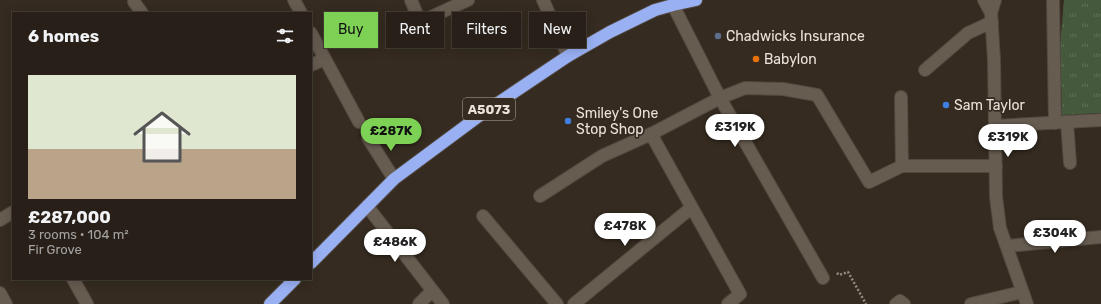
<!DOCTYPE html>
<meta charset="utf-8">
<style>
:root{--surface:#282018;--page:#302821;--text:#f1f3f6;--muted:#a5a3a2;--line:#443e37;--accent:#7dd154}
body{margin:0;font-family:Rubik,sans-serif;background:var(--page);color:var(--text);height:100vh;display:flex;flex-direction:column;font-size:15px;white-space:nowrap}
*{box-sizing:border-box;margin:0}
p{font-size:13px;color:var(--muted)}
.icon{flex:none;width:22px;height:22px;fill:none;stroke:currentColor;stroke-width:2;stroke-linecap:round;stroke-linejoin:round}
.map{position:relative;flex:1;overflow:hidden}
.side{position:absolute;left:12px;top:12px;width:300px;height:268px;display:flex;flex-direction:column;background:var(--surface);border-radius:0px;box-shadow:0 2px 10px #0003,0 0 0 1px var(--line)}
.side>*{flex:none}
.guide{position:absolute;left:324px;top:12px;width:380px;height:36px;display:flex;gap:8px}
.price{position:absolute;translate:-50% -34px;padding:0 9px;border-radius:14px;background:#fff;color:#222;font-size:13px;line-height:26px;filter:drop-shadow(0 1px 2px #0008)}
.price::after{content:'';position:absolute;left:50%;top:24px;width:12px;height:9px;margin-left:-6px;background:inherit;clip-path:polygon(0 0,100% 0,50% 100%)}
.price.on{background:var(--accent);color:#111}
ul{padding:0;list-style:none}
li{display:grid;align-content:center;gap:8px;height:212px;padding:0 16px}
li+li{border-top:1px solid var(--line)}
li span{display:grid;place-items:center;height:124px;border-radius:0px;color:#555}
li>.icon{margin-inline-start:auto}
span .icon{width:72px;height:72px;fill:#fffc;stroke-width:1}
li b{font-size:17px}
h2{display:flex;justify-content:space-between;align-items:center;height:48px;padding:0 16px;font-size:17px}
.chip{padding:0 14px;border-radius:0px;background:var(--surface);box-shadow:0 2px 10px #0003,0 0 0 1px var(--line);font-size:14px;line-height:36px}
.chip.on{background:var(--accent);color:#111}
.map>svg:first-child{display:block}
.grass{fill:url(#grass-tufts)}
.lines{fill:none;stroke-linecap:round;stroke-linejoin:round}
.minor-casing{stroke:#524940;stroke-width:14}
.highway-casing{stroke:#524940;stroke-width:14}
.path{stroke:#958c84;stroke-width:2.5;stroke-dasharray:2 2;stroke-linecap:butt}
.minor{stroke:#675c50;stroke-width:12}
.highway{stroke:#99b0f3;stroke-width:12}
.service-dot{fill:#5c6f8a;stroke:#352b20;stroke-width:1.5}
.food-dot{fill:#e8710a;stroke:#352b20;stroke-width:1.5}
.shop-dot{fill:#3f7fe0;stroke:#352b20;stroke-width:1.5}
.labels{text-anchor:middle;stroke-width:3.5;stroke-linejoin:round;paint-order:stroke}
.shield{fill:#352b20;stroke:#b4aca4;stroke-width:1}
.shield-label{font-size:13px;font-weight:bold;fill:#eae3dc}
.poi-label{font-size:14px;fill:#eae3dc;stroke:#352b20;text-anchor:start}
</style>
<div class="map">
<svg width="1101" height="304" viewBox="0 0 1101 304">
<defs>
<pattern id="grass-tufts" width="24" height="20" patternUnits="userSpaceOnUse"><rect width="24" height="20" fill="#45593c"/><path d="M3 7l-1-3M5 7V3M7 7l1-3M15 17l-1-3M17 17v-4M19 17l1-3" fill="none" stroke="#607158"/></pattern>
</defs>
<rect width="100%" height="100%" fill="#352b20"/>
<path class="grass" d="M1064 0H1101V113L1062 115 1060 47Z"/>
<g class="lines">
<defs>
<g id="minor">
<path d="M294 0 301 13"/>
<path d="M411 0 420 22 468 0"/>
<path d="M543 0 568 56"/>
<path d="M984 0 991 13"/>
<path d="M995 0 991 13 994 60 996 197 1000 228 1027 304"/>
<path d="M1053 0 1055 123"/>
<path d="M134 2 142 13"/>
<path d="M673 5 720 98 823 278"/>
<path d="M311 33 359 122"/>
<path d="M311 65 325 59"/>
<path d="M925 70 968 33 992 22"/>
<path d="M901 97 902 166"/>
<path d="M1067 122 1070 163"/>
<path d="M995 126 1101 120"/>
<path d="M651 134 740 294 728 304"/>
<path d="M368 138 394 179"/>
<path d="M540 196 602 156 651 134 720 98 745 88 783 89 817 95 869 182 902 166H996"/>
<path d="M367 206 443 304"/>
<path d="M483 216 557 304"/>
<path d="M0 220 13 212"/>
<path d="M1007 246 1101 237"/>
<path d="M73 279 87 304"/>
<path d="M0 293 6 304"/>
<path d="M419 304 432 291"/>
<path d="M574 304 691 208"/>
<path d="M896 304 900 301 904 304"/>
<path d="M971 304 1022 292"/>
</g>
<g id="highway">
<path d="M311 263 394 179 483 113 568 56 610 32 655 10 673 5 696 0"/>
<path d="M270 304 295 279"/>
</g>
</defs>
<use href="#minor" class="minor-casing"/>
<use href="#highway" class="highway-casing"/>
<path class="path" d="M837 273 839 275 848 272 866 304"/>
<use href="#minor" class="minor"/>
<use href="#highway" class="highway"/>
</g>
<circle class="service-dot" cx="718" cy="36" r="4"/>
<circle class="food-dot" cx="756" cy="59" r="4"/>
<g class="shop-dot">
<circle cx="946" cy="105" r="4"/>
<circle cx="568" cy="121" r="4"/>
</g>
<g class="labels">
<rect class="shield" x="463" y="98" width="52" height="22" rx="3"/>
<g class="shield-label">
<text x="489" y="114">A5073</text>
</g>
<g class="poi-label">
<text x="726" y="41">Chadwicks Insurance</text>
<text x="764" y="64">Babylon</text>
<text x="954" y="110">Sam Taylor</text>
<text x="576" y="118">Smiley's One<tspan x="576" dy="16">Stop Shop</tspan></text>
</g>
</g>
</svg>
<b class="price" style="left:735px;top:148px">£319K</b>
<b class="price on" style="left:391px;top:152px">£287K</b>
<b class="price" style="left:1008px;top:158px">£319K</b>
<b class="price" style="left:625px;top:247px">£478K</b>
<b class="price" style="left:1055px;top:254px">£304K</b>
<b class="price" style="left:395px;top:263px">£486K</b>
<div class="guide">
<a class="chip on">Buy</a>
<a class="chip">Rent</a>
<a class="chip">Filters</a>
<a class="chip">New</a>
</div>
<section class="side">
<h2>6 homes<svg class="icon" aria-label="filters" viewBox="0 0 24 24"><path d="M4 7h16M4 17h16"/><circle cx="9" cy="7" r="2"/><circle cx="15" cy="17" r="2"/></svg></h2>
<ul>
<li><span style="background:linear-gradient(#dfe7d0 60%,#b9a48a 0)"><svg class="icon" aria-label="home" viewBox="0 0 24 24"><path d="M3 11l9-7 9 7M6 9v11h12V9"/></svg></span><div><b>£287,000</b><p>3 rooms · 104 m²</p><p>Fir Grove</p></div></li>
</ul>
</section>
</div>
